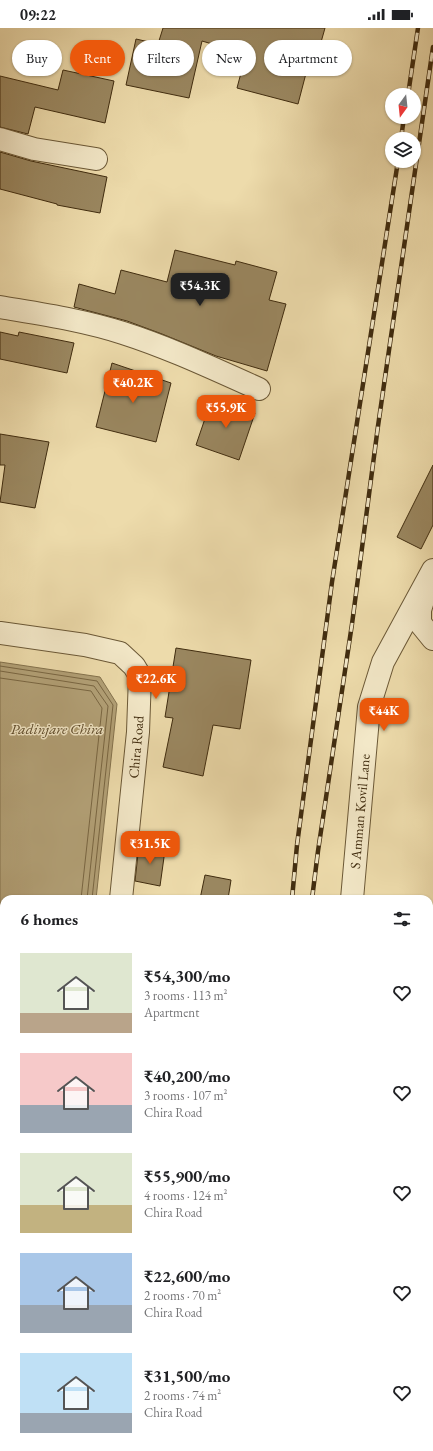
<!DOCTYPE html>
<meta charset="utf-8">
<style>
:root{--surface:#fff;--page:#f6f6f6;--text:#202124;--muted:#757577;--accent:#ea580c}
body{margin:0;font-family:"EB Garamond",serif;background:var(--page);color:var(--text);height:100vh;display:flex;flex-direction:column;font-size:15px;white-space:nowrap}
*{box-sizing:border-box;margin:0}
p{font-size:13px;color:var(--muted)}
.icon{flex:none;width:22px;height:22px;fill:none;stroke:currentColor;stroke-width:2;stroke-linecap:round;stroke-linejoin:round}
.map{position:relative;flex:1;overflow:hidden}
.drawer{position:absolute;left:0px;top:867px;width:433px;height:556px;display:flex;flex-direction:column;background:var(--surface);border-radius:12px 12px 0 0;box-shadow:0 1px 3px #0004}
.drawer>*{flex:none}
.hud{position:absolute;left:12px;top:12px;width:409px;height:36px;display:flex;gap:8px}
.needle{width:26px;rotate:195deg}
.controls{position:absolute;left:385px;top:60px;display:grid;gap:8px}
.controls a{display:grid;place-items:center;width:36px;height:36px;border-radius:50%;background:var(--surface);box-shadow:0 1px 3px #0004;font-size:20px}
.price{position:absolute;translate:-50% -34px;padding:0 9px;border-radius:8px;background:var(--accent);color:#fff;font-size:13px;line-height:26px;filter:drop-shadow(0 1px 2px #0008)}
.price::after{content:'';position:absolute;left:50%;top:24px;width:12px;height:9px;margin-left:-6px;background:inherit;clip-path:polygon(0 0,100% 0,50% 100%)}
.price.current{background:#222;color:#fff}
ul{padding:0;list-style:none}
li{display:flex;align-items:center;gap:12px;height:100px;padding:0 20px}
li span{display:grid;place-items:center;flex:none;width:112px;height:80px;border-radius:0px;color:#555}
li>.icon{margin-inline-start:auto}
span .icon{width:48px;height:48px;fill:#fffc;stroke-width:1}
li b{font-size:17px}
h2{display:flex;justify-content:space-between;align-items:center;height:48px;padding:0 20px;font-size:17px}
.tag{padding:0 14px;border-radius:18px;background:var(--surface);box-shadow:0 1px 3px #0004;font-size:14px;line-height:36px}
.tag.current{background:var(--accent);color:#fff}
.status{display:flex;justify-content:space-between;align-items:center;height:28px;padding:0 20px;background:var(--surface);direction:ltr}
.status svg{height:11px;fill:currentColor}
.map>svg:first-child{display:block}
.water{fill:#b2a076;stroke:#84724d}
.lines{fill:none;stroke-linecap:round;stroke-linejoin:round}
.shore{stroke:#796642;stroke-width:1}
.building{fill:#9a8760;stroke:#402c0f}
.lane-casing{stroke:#6b5836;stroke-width:14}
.street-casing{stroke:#6b5836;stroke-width:24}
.lane{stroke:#f3e8c8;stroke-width:12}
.street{stroke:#f3e8c8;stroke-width:22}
.rail-casing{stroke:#402c0f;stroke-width:4.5}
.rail{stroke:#f3e8c8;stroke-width:3;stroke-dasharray:9;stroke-linecap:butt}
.labels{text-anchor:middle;stroke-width:3;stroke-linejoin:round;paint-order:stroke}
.street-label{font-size:14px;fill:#402c0f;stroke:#f3e8c8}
.water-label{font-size:15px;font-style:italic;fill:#5c4929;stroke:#f3e8c8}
</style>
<div class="status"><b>09:22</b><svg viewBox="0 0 49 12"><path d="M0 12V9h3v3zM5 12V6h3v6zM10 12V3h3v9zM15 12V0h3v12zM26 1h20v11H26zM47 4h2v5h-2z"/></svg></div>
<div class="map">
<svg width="433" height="1423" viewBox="0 0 433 1423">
<rect width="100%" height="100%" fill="#eddbab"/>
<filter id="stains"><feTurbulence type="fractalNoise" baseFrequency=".005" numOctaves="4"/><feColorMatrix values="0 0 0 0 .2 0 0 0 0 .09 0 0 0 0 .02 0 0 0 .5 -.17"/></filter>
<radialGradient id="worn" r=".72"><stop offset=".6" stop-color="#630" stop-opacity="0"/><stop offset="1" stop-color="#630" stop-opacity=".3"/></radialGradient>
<path class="water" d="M0 634 100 649 117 676 96 871H4V1118L0 1117Z"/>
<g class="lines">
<g class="shore">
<path d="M0 638 97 653 113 677 92 871"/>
<path d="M0 643 94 658 108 678 87 871"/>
<path d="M0 650 91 663 102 680 81 871"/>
</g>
</g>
<g class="building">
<path d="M163 0H325L316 32 310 30 298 76 237 60 246 26 202 13 189 70 126 57 136 11 158 16Z"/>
<path d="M63 42 114 53 105 95 35 79 28 106 0 99V48L58 62Z"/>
<path d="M0 124 31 133 107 149 100 185 57 177V176L0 161Z"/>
<path d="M175 222 235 237 236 233 277 244 269 272 286 276 267 343 216 328 162 306 127 293 74 279 79 256 115 266 121 242 167 254Z"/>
<path d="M0 304 18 308 19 304 74 315 67 345 0 331Z"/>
<path d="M112 335 171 355 156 414 96 399Z"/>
<path d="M212 370 255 385 239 432 196 417Z"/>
<path d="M0 406 49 414 35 480 0 474 5 437H0Z"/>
<path d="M433 437V497L421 521 397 509Z"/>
<path d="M176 620 251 632 240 701 213 697 203 748 163 739 173 690 165 689Z"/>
<path d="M139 817 165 822 160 858 135 853Z"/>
<path d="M205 847 231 852 228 871H200Z"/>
</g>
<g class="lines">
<defs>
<path id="lane" d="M0 1285 4 1286"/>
<g id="street">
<path d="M0 111 34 121 96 131"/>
<path d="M0 279C41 286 83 292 123 305 170 320 214 341 259 361"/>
<path d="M424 569 420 582V595L433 611"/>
<path d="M0 605 85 617 120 625 134 638 140 648 138 704 121 871"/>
<path id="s1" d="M352 871 369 679 383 634 433 542"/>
<path d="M429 1213 433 1206"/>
<path d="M87 1419V1423"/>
<path d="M308 1423V1419"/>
</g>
</defs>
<use href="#lane" class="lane-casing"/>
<use href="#street" class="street-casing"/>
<use href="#lane" class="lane"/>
<use href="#street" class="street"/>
<defs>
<g id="rail">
<path d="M408 67 418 0"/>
<path d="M401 111 404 89"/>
<path d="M292 871 297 817 332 554 398 133"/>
<path d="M312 871 318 823 352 596 378 398 433 19"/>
<path d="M256 1423V1419"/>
<path d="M282 1423V1419"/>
</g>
</defs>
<use href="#rail" class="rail-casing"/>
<use href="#rail" class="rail"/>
</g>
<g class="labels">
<g class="street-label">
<text transform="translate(136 719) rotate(-85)" y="5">Chira Road</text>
<text dy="5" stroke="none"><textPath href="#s1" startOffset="88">S Amman Kovil Lane</textPath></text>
</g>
<g class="water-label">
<text x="57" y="706">Padinjare Chira</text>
</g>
</g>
<rect width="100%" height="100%" filter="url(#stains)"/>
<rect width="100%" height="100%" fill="url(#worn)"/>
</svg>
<div class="controls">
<a><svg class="needle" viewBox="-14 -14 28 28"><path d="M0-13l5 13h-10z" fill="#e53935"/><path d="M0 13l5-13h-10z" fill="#757577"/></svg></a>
<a><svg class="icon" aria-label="layers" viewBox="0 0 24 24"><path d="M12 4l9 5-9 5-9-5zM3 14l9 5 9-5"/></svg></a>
</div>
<b class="price current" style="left:200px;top:279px">₹54.3K</b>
<b class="price" style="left:133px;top:376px">₹40.2K</b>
<b class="price" style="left:226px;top:401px">₹55.9K</b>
<b class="price" style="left:156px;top:672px">₹22.6K</b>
<b class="price" style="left:384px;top:704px">₹44K</b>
<b class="price" style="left:150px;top:837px">₹31.5K</b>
<div class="hud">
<a class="tag">Buy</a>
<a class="tag current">Rent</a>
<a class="tag">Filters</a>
<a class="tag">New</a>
<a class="tag">Apartment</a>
</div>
<section class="drawer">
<h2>6 homes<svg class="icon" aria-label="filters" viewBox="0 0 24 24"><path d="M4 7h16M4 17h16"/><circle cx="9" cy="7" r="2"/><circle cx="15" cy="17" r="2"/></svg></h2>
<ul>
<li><span style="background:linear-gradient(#dfe7d0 75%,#b9a48a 0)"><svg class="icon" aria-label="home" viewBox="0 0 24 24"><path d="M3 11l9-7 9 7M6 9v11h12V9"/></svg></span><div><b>₹54,300/mo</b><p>3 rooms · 113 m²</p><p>Apartment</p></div><svg class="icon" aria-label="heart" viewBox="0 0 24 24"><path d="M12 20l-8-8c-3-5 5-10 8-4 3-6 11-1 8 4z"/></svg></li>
<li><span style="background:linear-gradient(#f6c9c9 65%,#9aa5b1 0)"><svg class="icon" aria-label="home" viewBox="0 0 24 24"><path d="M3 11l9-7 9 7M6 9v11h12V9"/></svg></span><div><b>₹40,200/mo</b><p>3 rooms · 107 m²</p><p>Chira Road</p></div><svg class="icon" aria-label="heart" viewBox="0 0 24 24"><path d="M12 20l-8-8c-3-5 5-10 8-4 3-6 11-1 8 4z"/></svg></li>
<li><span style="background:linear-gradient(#dfe7d0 65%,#c2b280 0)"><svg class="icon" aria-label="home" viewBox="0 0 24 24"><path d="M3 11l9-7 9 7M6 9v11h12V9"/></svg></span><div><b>₹55,900/mo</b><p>4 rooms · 124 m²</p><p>Chira Road</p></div><svg class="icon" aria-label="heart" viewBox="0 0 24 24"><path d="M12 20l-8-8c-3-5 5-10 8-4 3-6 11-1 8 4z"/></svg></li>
<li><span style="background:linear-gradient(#a9c7e8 65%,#9aa5b1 0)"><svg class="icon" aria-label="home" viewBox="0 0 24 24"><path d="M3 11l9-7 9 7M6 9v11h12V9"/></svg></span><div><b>₹22,600/mo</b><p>2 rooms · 70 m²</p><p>Chira Road</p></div><svg class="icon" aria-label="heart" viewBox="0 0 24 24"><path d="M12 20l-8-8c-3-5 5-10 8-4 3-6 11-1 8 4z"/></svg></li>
<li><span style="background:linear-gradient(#bfe0f5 75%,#9aa5b1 0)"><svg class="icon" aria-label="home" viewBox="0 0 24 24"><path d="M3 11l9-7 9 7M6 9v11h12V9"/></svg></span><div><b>₹31,500/mo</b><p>2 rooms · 74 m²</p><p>Chira Road</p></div><svg class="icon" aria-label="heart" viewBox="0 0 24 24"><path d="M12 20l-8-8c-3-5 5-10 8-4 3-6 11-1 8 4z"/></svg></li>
</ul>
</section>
</div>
